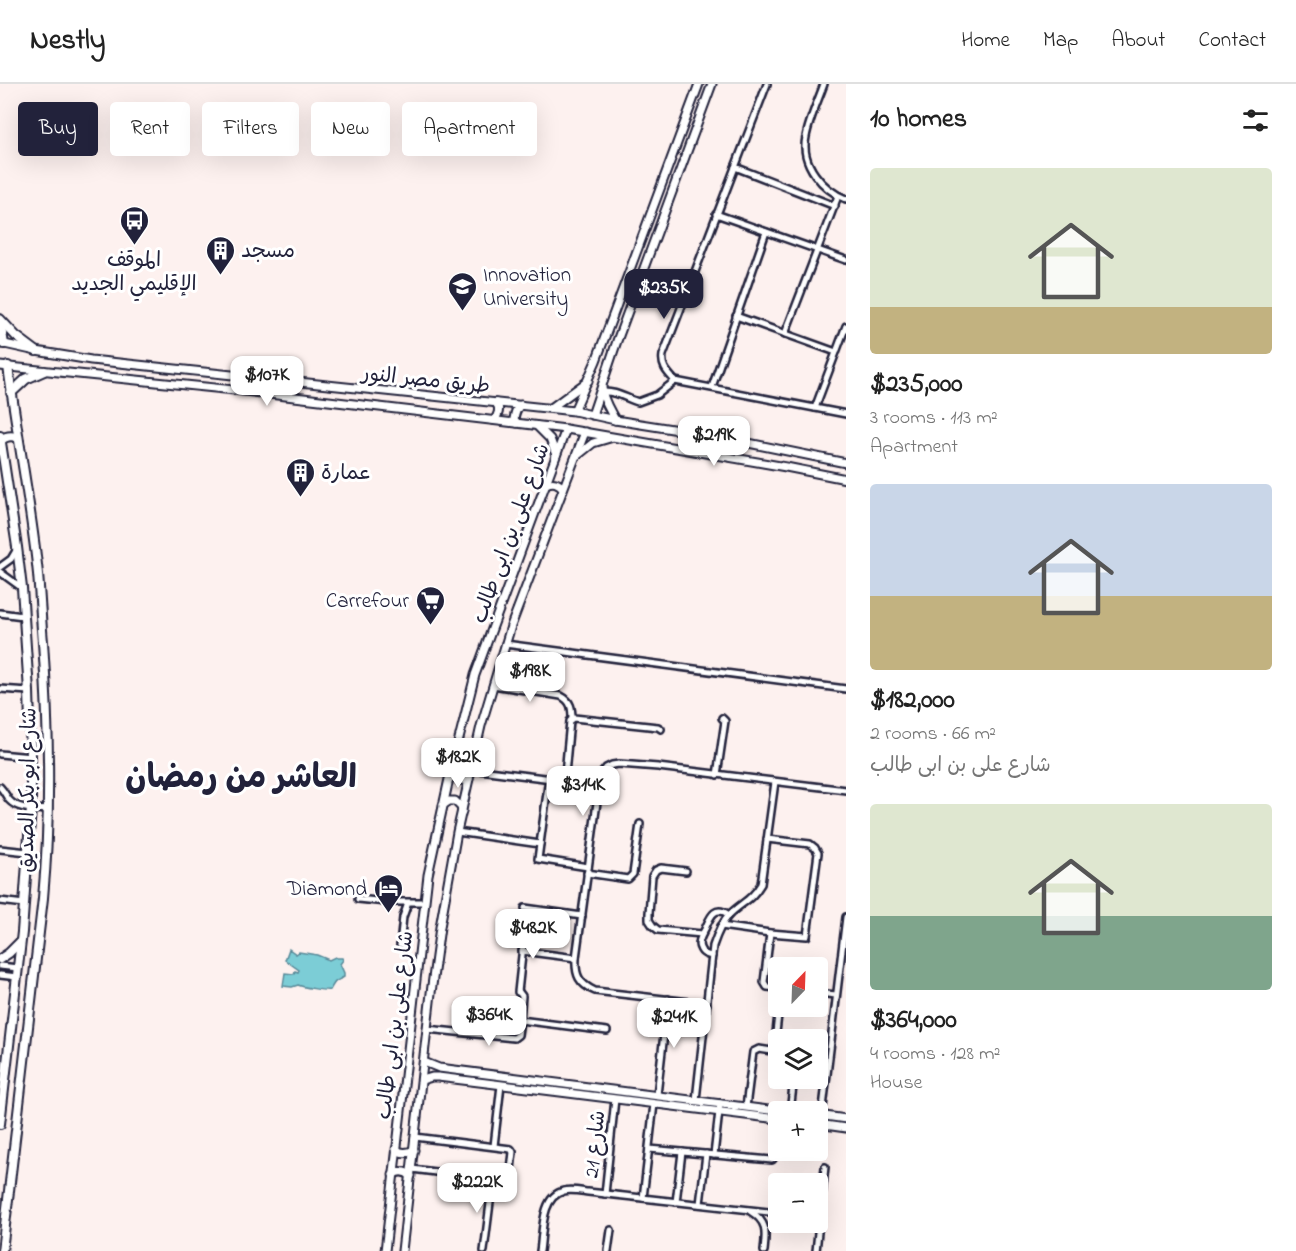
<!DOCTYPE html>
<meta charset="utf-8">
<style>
:root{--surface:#fff;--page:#f2f2f2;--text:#222;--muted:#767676;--line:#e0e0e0;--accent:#22223b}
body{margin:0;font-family:"Indie Flower","Playpen Sans Arabic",sans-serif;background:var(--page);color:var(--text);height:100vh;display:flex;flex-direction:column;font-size:22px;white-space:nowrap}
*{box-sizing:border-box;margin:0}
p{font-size:20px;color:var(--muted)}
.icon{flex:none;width:33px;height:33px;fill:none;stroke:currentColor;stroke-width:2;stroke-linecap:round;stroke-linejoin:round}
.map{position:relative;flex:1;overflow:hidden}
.side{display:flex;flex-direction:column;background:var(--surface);width:450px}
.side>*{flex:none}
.top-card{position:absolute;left:18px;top:18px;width:570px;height:54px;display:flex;gap:12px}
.needle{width:39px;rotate:23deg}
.controls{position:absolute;left:768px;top:873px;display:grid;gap:12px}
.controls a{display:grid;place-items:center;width:60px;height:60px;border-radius:6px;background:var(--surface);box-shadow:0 6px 24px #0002;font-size:30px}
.price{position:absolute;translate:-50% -51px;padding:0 14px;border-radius:12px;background:#fff;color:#222;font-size:20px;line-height:39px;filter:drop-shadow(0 2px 3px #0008)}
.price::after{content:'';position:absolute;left:50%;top:36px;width:18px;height:14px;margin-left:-9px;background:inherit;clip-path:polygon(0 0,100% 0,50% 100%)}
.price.active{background:var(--accent);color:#fff}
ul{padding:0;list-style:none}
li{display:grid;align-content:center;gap:12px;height:318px;padding:0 24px}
li span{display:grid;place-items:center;height:186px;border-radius:6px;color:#555}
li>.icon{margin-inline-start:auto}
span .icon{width:108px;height:108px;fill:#fffc;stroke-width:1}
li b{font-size:26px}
h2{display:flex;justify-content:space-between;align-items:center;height:72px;padding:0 24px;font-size:26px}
.tag{padding:0 21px;border-radius:6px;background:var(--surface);box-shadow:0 6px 24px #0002;font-size:21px;line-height:54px}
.tag.active{background:var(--accent);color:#fff}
header{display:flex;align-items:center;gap:36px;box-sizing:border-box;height:84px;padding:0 30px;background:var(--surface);border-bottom:2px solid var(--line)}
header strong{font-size:28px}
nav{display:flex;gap:33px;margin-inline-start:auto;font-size:21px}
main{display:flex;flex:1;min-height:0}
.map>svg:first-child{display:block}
.water{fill:#7ccdd6;stroke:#588998;stroke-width:1.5}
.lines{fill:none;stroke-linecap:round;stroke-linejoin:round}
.minor-casing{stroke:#22223b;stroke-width:10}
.tertiary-casing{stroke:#22223b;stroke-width:11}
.secondary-casing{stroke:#22223b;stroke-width:12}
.minor{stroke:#fff;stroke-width:5}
.tertiary{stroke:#fff;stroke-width:7}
.secondary{stroke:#fff;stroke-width:8}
.labels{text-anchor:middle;stroke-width:6;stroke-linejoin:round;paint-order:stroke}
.poi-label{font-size:21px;fill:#22223b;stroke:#fff;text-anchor:start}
.street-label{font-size:21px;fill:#22223b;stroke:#fff}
.town-label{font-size:33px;font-weight:bold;fill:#22223b;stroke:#fff}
</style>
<header>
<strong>Nestly</strong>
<nav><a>Home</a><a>Map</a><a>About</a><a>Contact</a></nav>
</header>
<main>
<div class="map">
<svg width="846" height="1167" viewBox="0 0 846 1167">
<rect width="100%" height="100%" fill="#fdf1ef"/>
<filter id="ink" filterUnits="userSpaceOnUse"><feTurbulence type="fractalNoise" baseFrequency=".0167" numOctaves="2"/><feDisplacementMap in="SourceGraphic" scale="12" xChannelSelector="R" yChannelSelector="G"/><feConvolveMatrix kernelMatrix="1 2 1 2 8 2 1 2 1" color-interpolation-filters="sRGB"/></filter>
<g filter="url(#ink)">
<path class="water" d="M289 865 296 870 299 868 317 871 329 876 335 873 337 874H342L343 876 340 880 344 889V893C333 899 336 896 330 906 325 907 302 903 298 901L292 903 283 902 285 889 294 890 295 887 298 888 299 886 285 876Z"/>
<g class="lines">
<defs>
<g id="minor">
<path d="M767 0 663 271C661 283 668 289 675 297L846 330"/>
<path d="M824 0C818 17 809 36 806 53 800 80 823 106 846 115"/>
<path d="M735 83 835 122"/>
<path d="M716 130 846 176"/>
<path d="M736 232 836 268"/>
<path d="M785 250 838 112"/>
<path d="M712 303 766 148"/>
<path d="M602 308C616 307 625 314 638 318L657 311 675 297"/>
<path d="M815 324 846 242"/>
<path d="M0 483 11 475 17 465"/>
<path d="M0 488 22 504"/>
<path d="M0 529 23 532"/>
<path d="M505 560 846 605"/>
<path d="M493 601 561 612C571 617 572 624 572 635"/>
<path d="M0 605 29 607"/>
<path d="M0 670 31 673"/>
<path d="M472 685 560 696 564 694 565 690 570 637 574 634 658 643 661 645"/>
<path d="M717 691 725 637 722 634"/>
<path d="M549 694 538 775 588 783"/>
<path d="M0 703C4 707 6 712 9 716 18 726 35 725 48 726"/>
<path d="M457 748 540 760"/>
<path d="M0 765 28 768"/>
<path d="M686 787 661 784 656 786 652 792 649 829V836L653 842 658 846 702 850"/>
<path d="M587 789 628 795 633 790 640 740"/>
<path d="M358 815 386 818H425"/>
<path d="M0 817 24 820"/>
<path d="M525 824 582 832"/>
<path d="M721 842 770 849 807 852 818 769 815 764 810 760 767 755"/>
<path d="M515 847 523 862 518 908"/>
<path d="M770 849 764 898 767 903 778 904"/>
<path d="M400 861 403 833 408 819"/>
<path d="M522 867 576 874"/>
<path d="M712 872C707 871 702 870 700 864 697 858 702 851 705 845 710 834 714 820 729 831"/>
<path d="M0 882 18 884"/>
<path d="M0 891 17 893"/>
<path d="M519 908 522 912 520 936 607 947"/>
<path d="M818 909 836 911"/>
<path d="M707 920 595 907C579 900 575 891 576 874L600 696 602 689 606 684 612 681 619 680 658 683 846 706"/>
<path d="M427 945 514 954 518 951 520 936"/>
<path d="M774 967 779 922"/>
<path d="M657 1011 668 915"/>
<path d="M696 1016 713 862C717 850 721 840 729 831 742 818 751 817 761 800L775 698"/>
<path d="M746 1023 753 968 759 965 778 968"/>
<path d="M790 1028 794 994"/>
<path d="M822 1032 846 833"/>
<path d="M494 1062 501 1001"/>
<path d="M649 1065 772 1076 773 1075"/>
<path d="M714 1071 720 1019"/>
<path d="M412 1085 506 1097 510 1094 513 1068 511 1065 415 1053"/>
<path d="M605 1110 615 1015"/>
<path d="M643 1114 654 1020"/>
<path d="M676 1118 682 1068"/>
<path d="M700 1120 706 1070"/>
<path d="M750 1127C768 1138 766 1148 764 1167"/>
<path d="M484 1167 493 1095"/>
<path d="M540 1167C543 1148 541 1112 564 1107 571 1105 580 1107 588 1108L778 1129"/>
<path d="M608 1167 611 1146"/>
<path d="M816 1167 825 1083"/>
</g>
<g id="tertiary">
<path d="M0 259 36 267 91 276 574 327 615 336 704 350 846 379"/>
<path d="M0 282 244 307 566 345 786 383 846 395"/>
<path d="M602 303C602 315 610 326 615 336"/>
<path d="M551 324 588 297"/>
<path d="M574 327 596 277 699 0"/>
<path d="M592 331 617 257 712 0"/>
<path d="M494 336C498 332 501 324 496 319"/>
<path d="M517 339 514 335C515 329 516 324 521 321"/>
<path d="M537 342 550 355 556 371"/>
<path d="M679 364C685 359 689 356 685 347"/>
<path d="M700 368C695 362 697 354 704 350"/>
<path d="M578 371 593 359 610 354"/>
<path d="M546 400C553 397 558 398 563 404"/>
<path d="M450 690C456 696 461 698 469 695"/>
<path d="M443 721 449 717H455L461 723 462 727"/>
<path d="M424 978 439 984 785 1028"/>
<path d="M422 996 432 993H438L778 1035"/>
<path d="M818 1031 846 1035"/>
<path d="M818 1040 846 1044"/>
<path d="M396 1065C401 1070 408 1069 414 1066"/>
<path d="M393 1091C399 1086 405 1087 411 1092"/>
<path d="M385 1167 428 791 449 695 475 591 566 345"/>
<path d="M402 1167 431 909 440 843 457 748 481 642 511 542 585 348"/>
</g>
<g id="secondary">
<path d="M0 235 16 252 36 267"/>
<path d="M0 237 4 260"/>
<path d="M11 309 26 295 44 287"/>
<path d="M0 352 17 463 22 504 29 607 31 673V724L22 848 0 1040"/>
<path d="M1 357C4 352 12 351 18 354"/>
<path d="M0 875 9 869 20 858"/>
<path d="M2 1167 43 814C51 729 49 643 43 558 41 536 40 513 38 490 31 421 17 352 8 282"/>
</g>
</defs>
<use href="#minor" class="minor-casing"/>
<use href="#tertiary" class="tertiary-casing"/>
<use href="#secondary" class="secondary-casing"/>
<use href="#minor" class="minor"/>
<use href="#tertiary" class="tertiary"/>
<use href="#secondary" class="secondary"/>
</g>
</g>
<defs>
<symbol id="bus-pin" viewBox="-11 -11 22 30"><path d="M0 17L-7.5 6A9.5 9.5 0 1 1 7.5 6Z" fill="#22223b" stroke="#fff"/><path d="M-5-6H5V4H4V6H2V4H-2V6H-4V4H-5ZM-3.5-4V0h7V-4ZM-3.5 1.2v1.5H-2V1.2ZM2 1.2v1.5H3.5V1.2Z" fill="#fff"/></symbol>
<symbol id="building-pin" viewBox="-11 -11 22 30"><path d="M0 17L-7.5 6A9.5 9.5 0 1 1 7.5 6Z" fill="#22223b" stroke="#fff"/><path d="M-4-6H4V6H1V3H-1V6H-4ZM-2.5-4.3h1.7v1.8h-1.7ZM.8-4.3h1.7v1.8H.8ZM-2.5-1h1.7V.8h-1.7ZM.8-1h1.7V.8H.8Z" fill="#fff"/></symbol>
<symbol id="university-pin" viewBox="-11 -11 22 30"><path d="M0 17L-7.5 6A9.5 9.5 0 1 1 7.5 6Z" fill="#22223b" stroke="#fff"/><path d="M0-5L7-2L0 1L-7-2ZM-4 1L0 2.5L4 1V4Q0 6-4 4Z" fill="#fff"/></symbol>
<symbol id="supermarket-pin" viewBox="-11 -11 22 30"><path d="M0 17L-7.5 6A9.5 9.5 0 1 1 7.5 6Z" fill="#22223b" stroke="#fff"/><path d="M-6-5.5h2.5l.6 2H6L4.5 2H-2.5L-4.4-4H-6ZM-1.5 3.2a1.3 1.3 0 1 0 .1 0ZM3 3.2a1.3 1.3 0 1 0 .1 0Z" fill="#fff"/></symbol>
<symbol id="hotel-pin" viewBox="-11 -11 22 30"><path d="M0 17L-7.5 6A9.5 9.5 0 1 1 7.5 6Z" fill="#22223b" stroke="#fff"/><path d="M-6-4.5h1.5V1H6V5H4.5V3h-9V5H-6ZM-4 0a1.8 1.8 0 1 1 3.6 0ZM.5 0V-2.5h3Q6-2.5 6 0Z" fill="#fff"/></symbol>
</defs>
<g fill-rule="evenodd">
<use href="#bus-pin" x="118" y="120" width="33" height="45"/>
<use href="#building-pin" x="204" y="150" width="33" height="45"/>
<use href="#university-pin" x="446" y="186" width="33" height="45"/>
<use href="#building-pin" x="284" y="372" width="33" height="45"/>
<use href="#supermarket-pin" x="414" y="500" width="33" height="45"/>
<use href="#hotel-pin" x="372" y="788" width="33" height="45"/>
</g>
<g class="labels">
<g class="poi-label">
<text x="241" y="173">مسجد</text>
<text x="134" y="182" text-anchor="middle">الموقف<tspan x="134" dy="24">الإقليمي الجديد</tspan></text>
<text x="483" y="197">Innovation<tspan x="483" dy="24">University</tspan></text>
<text x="321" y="395">عمارة</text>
<text x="409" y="523" text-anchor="end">Carrefour</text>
<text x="367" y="811" text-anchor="end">Diamond</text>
</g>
<g class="street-label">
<text transform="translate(426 295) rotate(6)" y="7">طريق مصر النور</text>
<text transform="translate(510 449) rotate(-70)" y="7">شارع على بن ابى طالب</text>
<text transform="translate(27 706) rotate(-89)" y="7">شارع ابو بكر الصديق</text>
<text transform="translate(394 941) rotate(-83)" y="7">شارع على بن ابى طالب</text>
<text transform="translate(594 1060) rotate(-84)" y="7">شارع 21</text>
</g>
<g class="town-label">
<text x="241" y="703">العاشر من رمضان</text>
</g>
</g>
</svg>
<div class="controls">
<a><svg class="needle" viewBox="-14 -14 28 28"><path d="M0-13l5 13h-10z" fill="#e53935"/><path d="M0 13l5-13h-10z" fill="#767676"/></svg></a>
<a><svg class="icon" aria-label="layers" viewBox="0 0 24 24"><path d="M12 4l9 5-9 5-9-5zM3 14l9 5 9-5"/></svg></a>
<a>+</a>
<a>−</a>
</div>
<b class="price active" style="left:664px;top:236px">$235K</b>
<b class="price" style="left:267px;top:323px">$107K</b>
<b class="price" style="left:714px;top:383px">$219K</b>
<b class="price" style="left:530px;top:619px">$198K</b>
<b class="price" style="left:458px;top:705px">$182K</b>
<b class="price" style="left:583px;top:733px">$314K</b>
<b class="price" style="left:533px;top:876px">$482K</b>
<b class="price" style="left:489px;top:963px">$364K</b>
<b class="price" style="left:674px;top:965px">$241K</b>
<b class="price" style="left:477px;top:1130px">$222K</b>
<div class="top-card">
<a class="tag active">Buy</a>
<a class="tag">Rent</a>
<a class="tag">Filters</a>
<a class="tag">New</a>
<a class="tag">Apartment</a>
</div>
</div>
<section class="side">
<h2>10 homes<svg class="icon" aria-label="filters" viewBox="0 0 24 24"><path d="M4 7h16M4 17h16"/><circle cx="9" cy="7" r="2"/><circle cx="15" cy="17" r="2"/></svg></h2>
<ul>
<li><span style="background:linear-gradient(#dfe7d0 75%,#c2b280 0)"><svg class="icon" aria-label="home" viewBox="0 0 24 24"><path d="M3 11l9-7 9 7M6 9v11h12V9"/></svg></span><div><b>$235,000</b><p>3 rooms · 113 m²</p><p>Apartment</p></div></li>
<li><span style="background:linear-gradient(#c9d6e8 60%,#c2b280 0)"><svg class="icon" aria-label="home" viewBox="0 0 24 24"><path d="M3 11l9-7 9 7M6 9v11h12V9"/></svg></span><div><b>$182,000</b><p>2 rooms · 66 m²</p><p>شارع على بن ابى طالب</p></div></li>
<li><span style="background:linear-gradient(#dfe7d0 60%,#7fa58c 0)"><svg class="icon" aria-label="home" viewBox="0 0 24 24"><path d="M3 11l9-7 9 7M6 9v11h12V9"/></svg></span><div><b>$364,000</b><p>4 rooms · 128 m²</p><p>House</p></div></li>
</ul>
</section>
</main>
